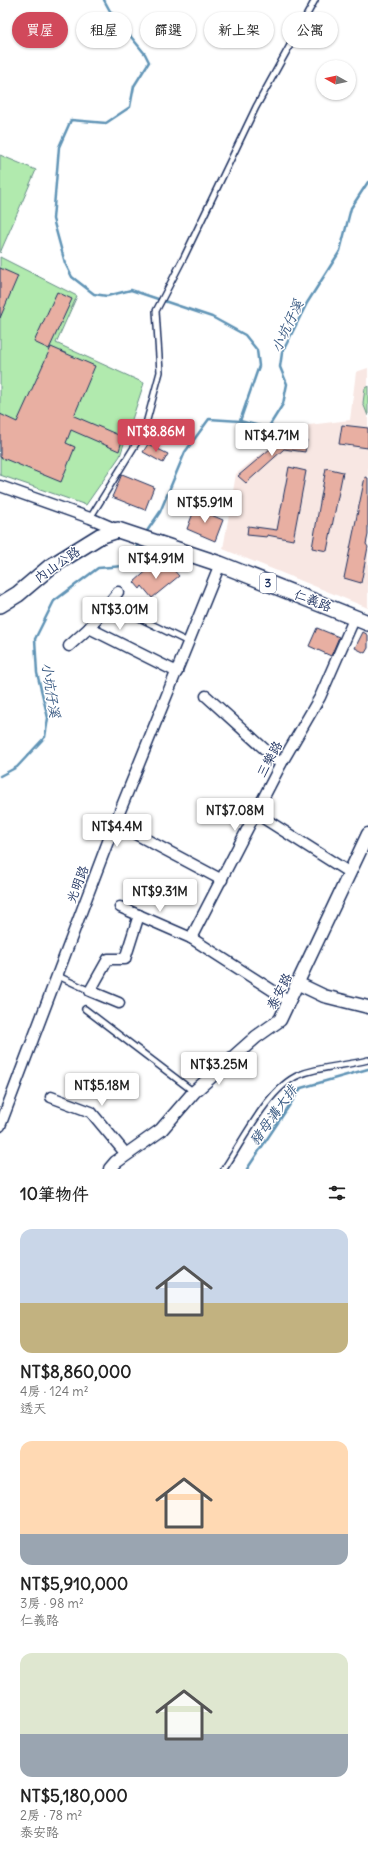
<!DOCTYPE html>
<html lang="zh-TW">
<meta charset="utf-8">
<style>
:root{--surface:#fff;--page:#f6f6f6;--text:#222;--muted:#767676;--accent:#d1495b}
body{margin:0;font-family:Delius,"LXGW WenKai TC",sans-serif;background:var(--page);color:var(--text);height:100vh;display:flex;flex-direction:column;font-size:15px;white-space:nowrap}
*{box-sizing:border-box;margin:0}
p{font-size:13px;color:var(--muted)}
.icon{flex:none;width:22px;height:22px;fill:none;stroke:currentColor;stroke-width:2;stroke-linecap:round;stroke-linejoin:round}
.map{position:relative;height:1169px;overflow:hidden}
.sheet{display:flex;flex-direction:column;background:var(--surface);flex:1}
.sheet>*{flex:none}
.banner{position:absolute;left:12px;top:12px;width:344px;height:36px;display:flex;gap:8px}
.needle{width:26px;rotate:278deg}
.tools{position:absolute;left:316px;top:60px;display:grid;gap:8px}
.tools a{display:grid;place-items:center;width:40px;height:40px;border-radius:50%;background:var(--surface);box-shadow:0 1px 3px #0004;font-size:20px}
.price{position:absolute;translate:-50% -34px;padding:0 9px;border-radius:4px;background:#fff;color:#222;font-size:13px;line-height:26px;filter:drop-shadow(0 1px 2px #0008)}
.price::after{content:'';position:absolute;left:50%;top:24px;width:12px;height:9px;margin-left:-6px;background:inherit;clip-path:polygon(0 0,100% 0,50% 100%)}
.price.on{background:var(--accent);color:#fff}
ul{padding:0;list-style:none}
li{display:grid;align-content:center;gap:8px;height:212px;padding:0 20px}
li span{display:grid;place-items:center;height:124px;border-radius:12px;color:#555}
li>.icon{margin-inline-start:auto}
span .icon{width:72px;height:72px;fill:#fffc;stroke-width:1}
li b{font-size:17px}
h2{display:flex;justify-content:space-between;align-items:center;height:48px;padding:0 20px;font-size:17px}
.tag{padding:0 14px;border-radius:18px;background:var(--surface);box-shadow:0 1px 3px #0004;font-size:14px;line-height:36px}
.tag.on{background:var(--accent);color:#fff}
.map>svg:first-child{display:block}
.built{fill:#f8e7e3}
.green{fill:#b1eaae;stroke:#668c86}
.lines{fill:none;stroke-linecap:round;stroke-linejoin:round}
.stream{stroke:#6194b6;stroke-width:2.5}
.building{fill:#e8afa2;stroke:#1b2f5e}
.service-casing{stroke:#1b2f5e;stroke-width:8}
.minor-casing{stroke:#1b2f5e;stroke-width:13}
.tertiary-casing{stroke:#1b2f5e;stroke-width:15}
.primary-casing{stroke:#1b2f5e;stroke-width:18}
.service{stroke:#fff;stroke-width:5}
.minor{stroke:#fff;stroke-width:10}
.tertiary{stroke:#fff;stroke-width:12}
.primary{stroke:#fff;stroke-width:15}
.labels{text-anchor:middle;stroke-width:3;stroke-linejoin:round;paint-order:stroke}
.shield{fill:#fff;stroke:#5f6d8e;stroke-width:1}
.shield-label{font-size:12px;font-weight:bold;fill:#1b2f5e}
.street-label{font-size:13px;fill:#1b2f5e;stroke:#fff}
.water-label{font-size:14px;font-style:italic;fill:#385982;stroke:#fff}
</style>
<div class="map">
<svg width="368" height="1169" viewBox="0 0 368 1169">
<rect width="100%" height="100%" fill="#fff"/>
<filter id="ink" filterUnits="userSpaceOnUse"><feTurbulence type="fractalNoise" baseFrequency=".025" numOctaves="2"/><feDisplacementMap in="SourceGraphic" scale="8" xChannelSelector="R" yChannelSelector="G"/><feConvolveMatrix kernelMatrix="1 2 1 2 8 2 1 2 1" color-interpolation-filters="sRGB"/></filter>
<g filter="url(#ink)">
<path class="built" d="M368 368V608L223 549 236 474 285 435 309 425 350 420 356 372Z"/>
<g class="green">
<path d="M0 155 36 170 0 253Z"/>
<path d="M0 257 77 296 56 343 144 383 120 456 86 505 0 475Z"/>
<path d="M368 386V416L363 403 365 388Z"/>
</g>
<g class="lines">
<g class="stream">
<path d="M104 0 110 11 145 54 149 62 134 86 130 107 106 123 71 120 59 147 53 219 65 263 72 277 94 294 107 296 131 290 212 317 245 335 257 350 259 366 240 421"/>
<path d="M145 534 160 512 185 452 209 419 240 421 268 428 283 404 287 384 280 367 282 353 307 303 340 251 351 208 368 182"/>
<path d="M0 776 17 767 45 737 48 718 37 673 35 639 54 601 98 568 124 566 140 542"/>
<path d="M247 1169 301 1088 368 1069"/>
</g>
</g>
<g class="building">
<path d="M0 268 18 276 0 318Z"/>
<path d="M57 292 72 299 49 349 34 342Z"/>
<path d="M51 347 95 366 74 416 123 437 119 451 71 430 66 443 75 447 61 482 0 457V414L17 422Z"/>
<path d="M342 425 368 428V448L339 444Z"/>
<path d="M283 438 294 446 296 438 307 440 305 452 284 449 246 483 238 476Z"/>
<path d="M148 444 168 454 163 463 143 452Z"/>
<path d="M289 467 306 471 293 540 267 535V537L247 535 248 526 277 530Z"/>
<path d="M326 468 343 472 327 551 312 548Z"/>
<path d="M122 474 154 487 145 510 112 497Z"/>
<path d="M365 477 368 478V535L366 544 368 547 361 583 344 578Z"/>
<path d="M195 508 223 520 215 541 187 529Z"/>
<path d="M163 565 167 571 171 567 179 576 152 598 142 586 140 589 134 582 151 567 155 573Z"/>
<path d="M317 628 339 637 331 656 309 646Z"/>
<path d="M363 632 368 635V648L365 653 355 648Z"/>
</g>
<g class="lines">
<defs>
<g id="service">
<path d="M90 518 144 431 160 372 156 311 184 257 256 107 315 0"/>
<path d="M137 617 188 642"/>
<path d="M56 975 90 991"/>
<path d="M85 1009 194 1092"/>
<path d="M224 1169C243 1141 268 1088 299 1075 321 1066 346 1066 368 1060"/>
</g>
<g id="minor">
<path d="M0 486 90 518 118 530"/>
<path d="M89 628 118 592"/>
<path d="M69 646 89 628 177 672"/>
<path d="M206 696 281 764"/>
<path d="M257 814 350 873"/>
<path d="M115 823 222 880"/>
<path d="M120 907 191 938"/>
<path d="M289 1001 191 938 281 764 320 697 355 617"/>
<path d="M119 1003 90 991 108 959H125L139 915"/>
<path d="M51 1097 91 1112 126 1154"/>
<path d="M0 1126 115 823 220 564"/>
</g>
<g id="tertiary">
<path d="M299 984 324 996 368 1007"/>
<path d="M110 1169 116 1162 161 1130 194 1092 256 1037 280 1020 368 834"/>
</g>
<path id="primary" d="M0 605 18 594 50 567 100 536 118 530 220 564 368 623"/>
</defs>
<use href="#service" class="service-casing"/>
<use href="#minor" class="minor-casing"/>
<use href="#tertiary" class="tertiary-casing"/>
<use href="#primary" class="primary-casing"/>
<use href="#service" class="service"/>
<use href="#minor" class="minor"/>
<use href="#tertiary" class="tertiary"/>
<use href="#primary" class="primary"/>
</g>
</g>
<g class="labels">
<rect class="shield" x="260" y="573" width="16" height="20" rx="3"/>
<g class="shield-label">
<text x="268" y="587">3</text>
</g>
<g class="street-label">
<text transform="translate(57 564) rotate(-35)" y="5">內山公路</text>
<text transform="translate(313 600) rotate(21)" y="5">仁義路</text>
<text transform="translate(269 759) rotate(-62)" y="5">三樂路</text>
<text transform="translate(77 884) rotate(-69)" y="5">光明路</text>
<text transform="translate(279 991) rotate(-63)" y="5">泰安路</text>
</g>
<g class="water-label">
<text transform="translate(287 326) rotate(-65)" y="5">小坑仔溪</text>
<text transform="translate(51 690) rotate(81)" y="5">小坑仔溪</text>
<text transform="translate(273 1115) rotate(-54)" y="5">豬母溝大排</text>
</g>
</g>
</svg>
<div class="tools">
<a><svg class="needle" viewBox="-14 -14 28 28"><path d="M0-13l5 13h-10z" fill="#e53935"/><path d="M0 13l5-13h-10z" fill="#767676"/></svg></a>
</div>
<b class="price on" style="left:156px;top:453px">NT$8.86M</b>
<b class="price" style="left:272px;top:457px">NT$4.71M</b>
<b class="price" style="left:205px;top:524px">NT$5.91M</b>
<b class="price" style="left:156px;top:580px">NT$4.91M</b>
<b class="price" style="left:120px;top:631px">NT$3.01M</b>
<b class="price" style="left:235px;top:832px">NT$7.08M</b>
<b class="price" style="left:117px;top:848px">NT$4.4M</b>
<b class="price" style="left:160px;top:913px">NT$9.31M</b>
<b class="price" style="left:219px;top:1086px">NT$3.25M</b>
<b class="price" style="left:102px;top:1107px">NT$5.18M</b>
<div class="banner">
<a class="tag on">買屋</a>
<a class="tag">租屋</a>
<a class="tag">篩選</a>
<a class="tag">新上架</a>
<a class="tag">公寓</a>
</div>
</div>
<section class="sheet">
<h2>10筆物件<svg class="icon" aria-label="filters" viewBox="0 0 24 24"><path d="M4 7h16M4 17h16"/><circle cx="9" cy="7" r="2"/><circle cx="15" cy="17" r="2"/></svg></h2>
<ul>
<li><span style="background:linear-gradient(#c9d6e8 60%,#c2b280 0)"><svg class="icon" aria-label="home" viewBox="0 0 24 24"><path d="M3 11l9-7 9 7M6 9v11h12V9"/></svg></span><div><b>NT$8,860,000</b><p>4房 · 124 m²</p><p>透天</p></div></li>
<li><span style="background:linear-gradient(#ffd9b3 75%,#9aa5b1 0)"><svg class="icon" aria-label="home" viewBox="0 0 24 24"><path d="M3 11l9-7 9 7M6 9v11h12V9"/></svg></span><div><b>NT$5,910,000</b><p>3房 · 98 m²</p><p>仁義路</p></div></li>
<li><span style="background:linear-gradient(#dfe7d0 65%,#9aa5b1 0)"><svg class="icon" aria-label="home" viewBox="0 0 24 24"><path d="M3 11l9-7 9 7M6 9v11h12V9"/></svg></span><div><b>NT$5,180,000</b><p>2房 · 78 m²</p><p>泰安路</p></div></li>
</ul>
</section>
